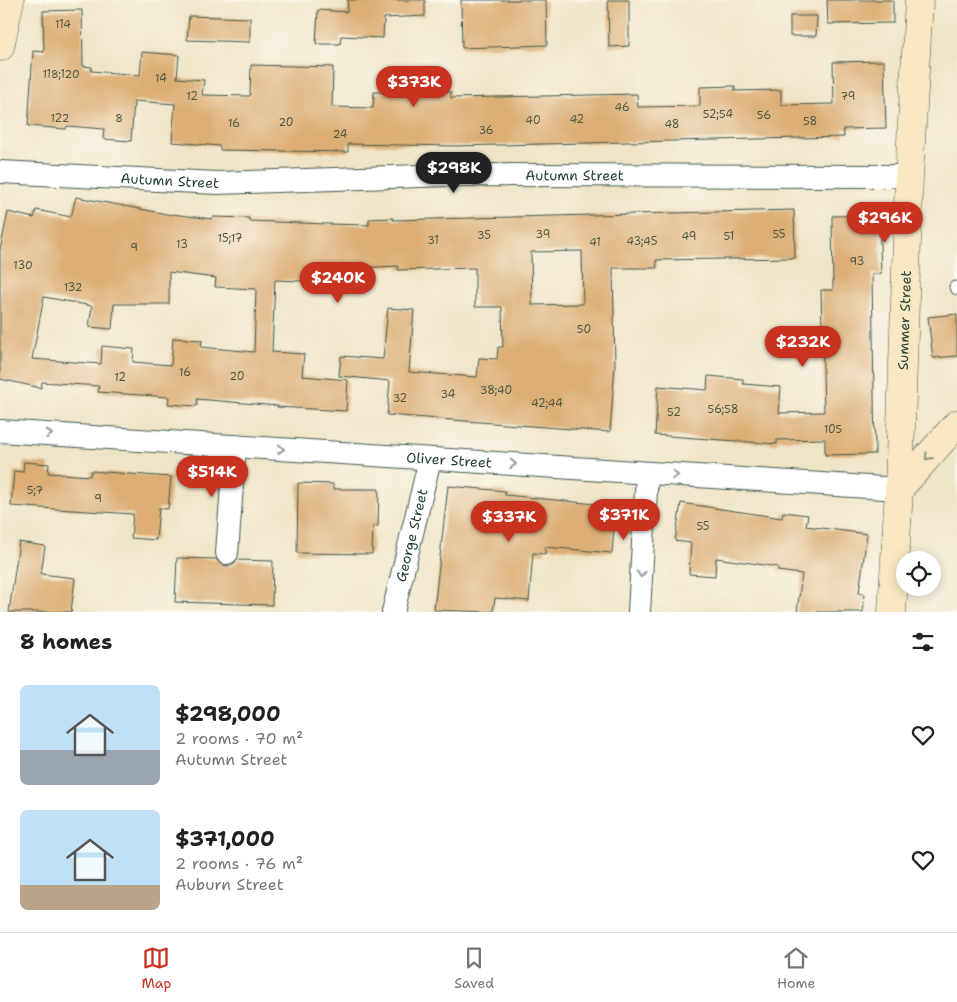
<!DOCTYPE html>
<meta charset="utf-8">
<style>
:root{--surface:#fff;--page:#f2f2f2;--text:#202124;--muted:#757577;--line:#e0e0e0;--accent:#c8321e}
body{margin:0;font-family:"Shantell Sans",sans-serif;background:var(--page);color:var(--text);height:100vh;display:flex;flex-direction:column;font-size:19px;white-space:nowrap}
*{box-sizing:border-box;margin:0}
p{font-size:16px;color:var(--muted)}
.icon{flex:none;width:28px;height:28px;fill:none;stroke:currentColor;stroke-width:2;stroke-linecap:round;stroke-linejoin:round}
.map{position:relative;height:612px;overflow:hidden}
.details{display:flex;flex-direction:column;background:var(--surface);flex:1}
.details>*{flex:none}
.tools{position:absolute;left:896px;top:551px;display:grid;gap:10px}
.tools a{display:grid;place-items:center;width:45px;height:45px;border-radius:50%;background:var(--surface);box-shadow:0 2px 12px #0003;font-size:25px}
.price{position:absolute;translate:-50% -42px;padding:0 11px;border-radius:18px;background:var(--accent);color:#fff;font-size:16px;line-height:32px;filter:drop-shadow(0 1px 2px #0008)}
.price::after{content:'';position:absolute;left:50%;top:30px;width:15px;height:11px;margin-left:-8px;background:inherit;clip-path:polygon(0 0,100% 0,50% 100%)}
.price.selected{background:#222;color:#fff}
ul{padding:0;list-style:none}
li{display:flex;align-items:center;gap:15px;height:125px;padding:0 20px}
li span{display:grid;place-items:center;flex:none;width:140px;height:100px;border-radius:8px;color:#555}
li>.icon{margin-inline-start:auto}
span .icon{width:60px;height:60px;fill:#fffc;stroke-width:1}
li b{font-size:21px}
h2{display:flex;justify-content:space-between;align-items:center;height:60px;padding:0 20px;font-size:21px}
.tab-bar{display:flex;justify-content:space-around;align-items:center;height:70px;border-top:1px solid var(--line);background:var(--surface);font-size:14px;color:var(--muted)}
.tab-bar a{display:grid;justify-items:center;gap:2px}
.tab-bar .selected{color:var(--accent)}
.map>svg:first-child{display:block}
.building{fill:#dcae74;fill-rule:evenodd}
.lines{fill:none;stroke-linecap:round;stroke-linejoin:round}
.lane-casing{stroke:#3e564a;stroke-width:13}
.street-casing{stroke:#3e564a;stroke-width:24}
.secondary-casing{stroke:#3e564a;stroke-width:29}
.lane{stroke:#fff;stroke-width:11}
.street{stroke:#fff;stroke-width:22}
.secondary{stroke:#f9e7c3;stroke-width:28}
.oneway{stroke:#8f9e9a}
.oneway2{stroke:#8c927c}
.labels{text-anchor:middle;stroke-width:4;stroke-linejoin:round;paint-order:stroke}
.number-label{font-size:11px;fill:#4e5944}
.street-label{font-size:14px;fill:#1f3d34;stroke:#fbf7ec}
</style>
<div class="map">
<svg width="957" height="612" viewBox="0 0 957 612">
<rect width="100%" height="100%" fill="#fbf7ec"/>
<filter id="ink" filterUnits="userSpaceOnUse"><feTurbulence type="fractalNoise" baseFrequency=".02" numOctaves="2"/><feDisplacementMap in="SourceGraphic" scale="10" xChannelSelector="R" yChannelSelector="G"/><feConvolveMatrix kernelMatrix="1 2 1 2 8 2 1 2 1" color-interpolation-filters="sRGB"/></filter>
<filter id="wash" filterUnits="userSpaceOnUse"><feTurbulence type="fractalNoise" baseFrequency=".0096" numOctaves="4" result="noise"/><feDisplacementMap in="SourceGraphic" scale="20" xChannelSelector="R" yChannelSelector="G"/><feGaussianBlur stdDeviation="1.12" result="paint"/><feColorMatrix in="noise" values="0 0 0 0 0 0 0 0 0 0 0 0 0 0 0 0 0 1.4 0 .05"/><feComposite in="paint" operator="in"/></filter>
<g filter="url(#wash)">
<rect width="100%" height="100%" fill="#efe4c6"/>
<g id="blocks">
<g class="building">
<path d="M348 0H425V16L384 18 383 38 341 36 340 44H316L318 10 347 12Z"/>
<path d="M461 0H546L547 45 462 48Z"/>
<path d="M608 0H629V46L609 47Z"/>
<path d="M827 0H893V23L828 24Z"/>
<path d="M82 10 83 66 92 67 91 71 140 75 142 52 179 55 177 78 204 80 202 95 250 96 251 65 333 67 332 107 373 108 374 92 423 93V91L451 92V98L637 94 638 107 700 106V87L735 86V91L781 90V105L834 104 833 62 884 61 886 128 843 129 844 137 456 146 348 144V152L220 150V146L172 142 175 104 134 101 131 141 103 139 104 129 67 126 66 129 28 126 33 51 44 52 43 11Z"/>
<path d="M189 16 250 18V42L187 40Z"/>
<path d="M790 16H817L816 36H790Z"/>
<path d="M76 197 172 215V214L212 219 213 217 249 218V221L327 224 369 225V219L393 218V220L794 210 795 258 656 260 657 268H613L615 365 610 432 387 415 390 381 339 376 341 356 383 359 388 308 414 310 409 372 477 377 479 358 497 359 498 347H503L502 307H475V268L398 270V266L356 268V281L327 280V282L275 280 272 352 304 354 302 376 348 380 346 411 277 407 278 406 197 399V406L168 404 169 397 98 392 99 386 42 382 41 388 0 379V250L8 212 34 218 36 210 71 217ZM582 251 583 304 532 305 531 252ZM169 272 216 278 215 287 256 289 254 352 201 347 202 340 173 338 171 365 133 362 134 349 102 346 101 364 32 359 44 297 92 306 89 327 112 329 114 304H169Z"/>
<path d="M879 215 881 274H872L875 454 825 455V439L777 440V444L655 435 658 386 707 390 708 376 743 379V384L781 387 779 413 824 412 821 290H833L832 216Z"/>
<path d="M957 314V356L933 358 928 317Z"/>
<path d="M24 462 49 464 48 473 90 476 91 471 171 477 168 509 159 508 156 540 131 538 133 514 11 506 14 471 23 472Z"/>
<path d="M298 483 333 484V489H379L378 526H373L372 554 297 553Z"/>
<path d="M448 486 505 491V495L616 506 612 553 545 547V554L533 553 529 601 495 598 493 612 434 610Z"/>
<path d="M681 503 782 518 783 512 808 515 806 526 867 534 859 593 865 594 863 612H797L802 574 778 571V567L716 558 715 576 689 574 691 543 675 541Z"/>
<path d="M19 542 45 546 41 574 75 578 71 612H9Z"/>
<path d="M177 558 216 559 220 564 227 566 233 565 238 560 273 561 272 605 175 602Z"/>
</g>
</g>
</g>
<g filter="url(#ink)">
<use href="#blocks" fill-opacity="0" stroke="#3e564a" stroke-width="1"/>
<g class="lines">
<defs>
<path id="lane" d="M955 287 957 289"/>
<g id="street">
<path id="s1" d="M0 172 217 183 449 175 909 176"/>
<path id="s2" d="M0 431 899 489"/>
<path d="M227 553 235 446"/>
<path id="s3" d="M393 612 430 459"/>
<path d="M639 612 647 473"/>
</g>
<g id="secondary">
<path d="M0 47 10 0"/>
<path d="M899 489 957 424"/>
<path id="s4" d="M892 612 899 489 909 176 919 0"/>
</g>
</defs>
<use href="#lane" class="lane-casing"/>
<use href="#street" class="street-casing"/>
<use href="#secondary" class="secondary-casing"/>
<use href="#lane" class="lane"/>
<use href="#street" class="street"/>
<use href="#secondary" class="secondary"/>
</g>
<defs><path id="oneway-chevron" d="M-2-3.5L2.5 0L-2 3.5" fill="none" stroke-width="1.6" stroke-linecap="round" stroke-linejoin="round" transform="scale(1.25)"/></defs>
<g class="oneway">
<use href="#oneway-chevron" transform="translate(49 434) rotate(4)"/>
<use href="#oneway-chevron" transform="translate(281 449) rotate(4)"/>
<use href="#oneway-chevron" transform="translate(513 464) rotate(4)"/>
<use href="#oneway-chevron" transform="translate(675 475) rotate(4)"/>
<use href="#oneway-chevron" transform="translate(641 574) rotate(93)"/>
</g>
<use class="oneway2" href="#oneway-chevron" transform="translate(928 457) rotate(132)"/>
</g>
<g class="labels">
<g class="number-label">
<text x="63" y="28">114</text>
<text x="61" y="78">118;120</text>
<text x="161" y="82">14</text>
<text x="192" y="100">12</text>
<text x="848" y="100">79</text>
<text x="622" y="111">46</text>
<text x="718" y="118">52;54</text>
<text x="764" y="119">56</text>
<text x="60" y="122">122</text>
<text x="119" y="122">8</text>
<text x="577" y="123">42</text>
<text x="533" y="124">40</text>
<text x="810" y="125">58</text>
<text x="286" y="126">20</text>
<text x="234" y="127">16</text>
<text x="672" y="128">48</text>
<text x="486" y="134">36</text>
<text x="340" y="138">24</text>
<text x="543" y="238">39</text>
<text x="779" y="238">55</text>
<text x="484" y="239">35</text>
<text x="689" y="240">49</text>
<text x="729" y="240">51</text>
<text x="230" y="242">15;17</text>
<text x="433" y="244">31</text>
<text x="642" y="245">43;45</text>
<text x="595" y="246">41</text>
<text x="182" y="248">13</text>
<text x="134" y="251">9</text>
<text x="857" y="265">93</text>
<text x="23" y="269">130</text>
<text x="73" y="291">132</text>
<text x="584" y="333">50</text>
<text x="185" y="376">16</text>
<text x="237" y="380">20</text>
<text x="120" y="381">12</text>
<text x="496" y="394">38;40</text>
<text x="448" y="398">34</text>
<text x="400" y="402">32</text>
<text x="547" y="407">42;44</text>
<text x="723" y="413">56;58</text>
<text x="674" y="416">52</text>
<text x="833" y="433">105</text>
<text x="35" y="494">5;7</text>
<text x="98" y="502">9</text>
<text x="703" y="530">55</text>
</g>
<g class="street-label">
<text dy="5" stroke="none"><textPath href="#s1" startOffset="575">Autumn Street</textPath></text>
<text dy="5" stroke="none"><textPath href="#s1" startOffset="170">Autumn Street</textPath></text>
<text dy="5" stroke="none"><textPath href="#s4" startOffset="292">Summer Street</textPath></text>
<text dy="5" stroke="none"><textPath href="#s2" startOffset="450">Oliver Street</textPath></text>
<text dy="5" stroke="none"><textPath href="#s3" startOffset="79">George Street</textPath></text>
</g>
</g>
</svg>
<div class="tools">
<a><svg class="icon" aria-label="locate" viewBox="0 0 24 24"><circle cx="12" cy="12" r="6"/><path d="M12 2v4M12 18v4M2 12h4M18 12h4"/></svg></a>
</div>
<b class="price" style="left:414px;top:108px">$373K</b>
<b class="price selected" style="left:454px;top:194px">$298K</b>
<b class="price" style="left:885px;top:244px">$296K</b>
<b class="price" style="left:338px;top:304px">$240K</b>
<b class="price" style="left:803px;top:368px">$232K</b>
<b class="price" style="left:212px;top:498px">$514K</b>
<b class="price" style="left:624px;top:541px">$371K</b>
<b class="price" style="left:509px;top:543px">$337K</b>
</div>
<section class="details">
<h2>8 homes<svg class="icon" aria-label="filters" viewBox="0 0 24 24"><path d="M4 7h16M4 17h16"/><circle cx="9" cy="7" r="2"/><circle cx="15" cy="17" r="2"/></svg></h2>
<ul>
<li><span style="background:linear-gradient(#bfe0f5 65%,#9aa5b1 0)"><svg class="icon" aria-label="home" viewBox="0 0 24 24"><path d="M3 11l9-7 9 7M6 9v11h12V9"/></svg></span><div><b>$298,000</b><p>2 rooms · 70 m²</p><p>Autumn Street</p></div><svg class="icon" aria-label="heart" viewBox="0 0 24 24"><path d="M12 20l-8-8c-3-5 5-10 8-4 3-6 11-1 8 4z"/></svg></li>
<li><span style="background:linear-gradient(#bfe0f5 75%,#b9a48a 0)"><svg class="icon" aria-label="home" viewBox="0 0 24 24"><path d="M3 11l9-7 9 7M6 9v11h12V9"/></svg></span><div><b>$371,000</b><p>2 rooms · 76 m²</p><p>Auburn Street</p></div><svg class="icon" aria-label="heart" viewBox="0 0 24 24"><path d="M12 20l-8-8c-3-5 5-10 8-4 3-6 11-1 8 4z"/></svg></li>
</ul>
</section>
<nav class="tab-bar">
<a class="selected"><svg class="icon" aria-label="map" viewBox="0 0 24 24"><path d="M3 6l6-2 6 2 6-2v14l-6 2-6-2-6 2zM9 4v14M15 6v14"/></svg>Map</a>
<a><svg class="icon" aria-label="saved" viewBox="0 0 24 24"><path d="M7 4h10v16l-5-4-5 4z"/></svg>Saved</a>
<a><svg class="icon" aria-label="home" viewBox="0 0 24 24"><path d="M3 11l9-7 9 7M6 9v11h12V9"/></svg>Home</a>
</nav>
